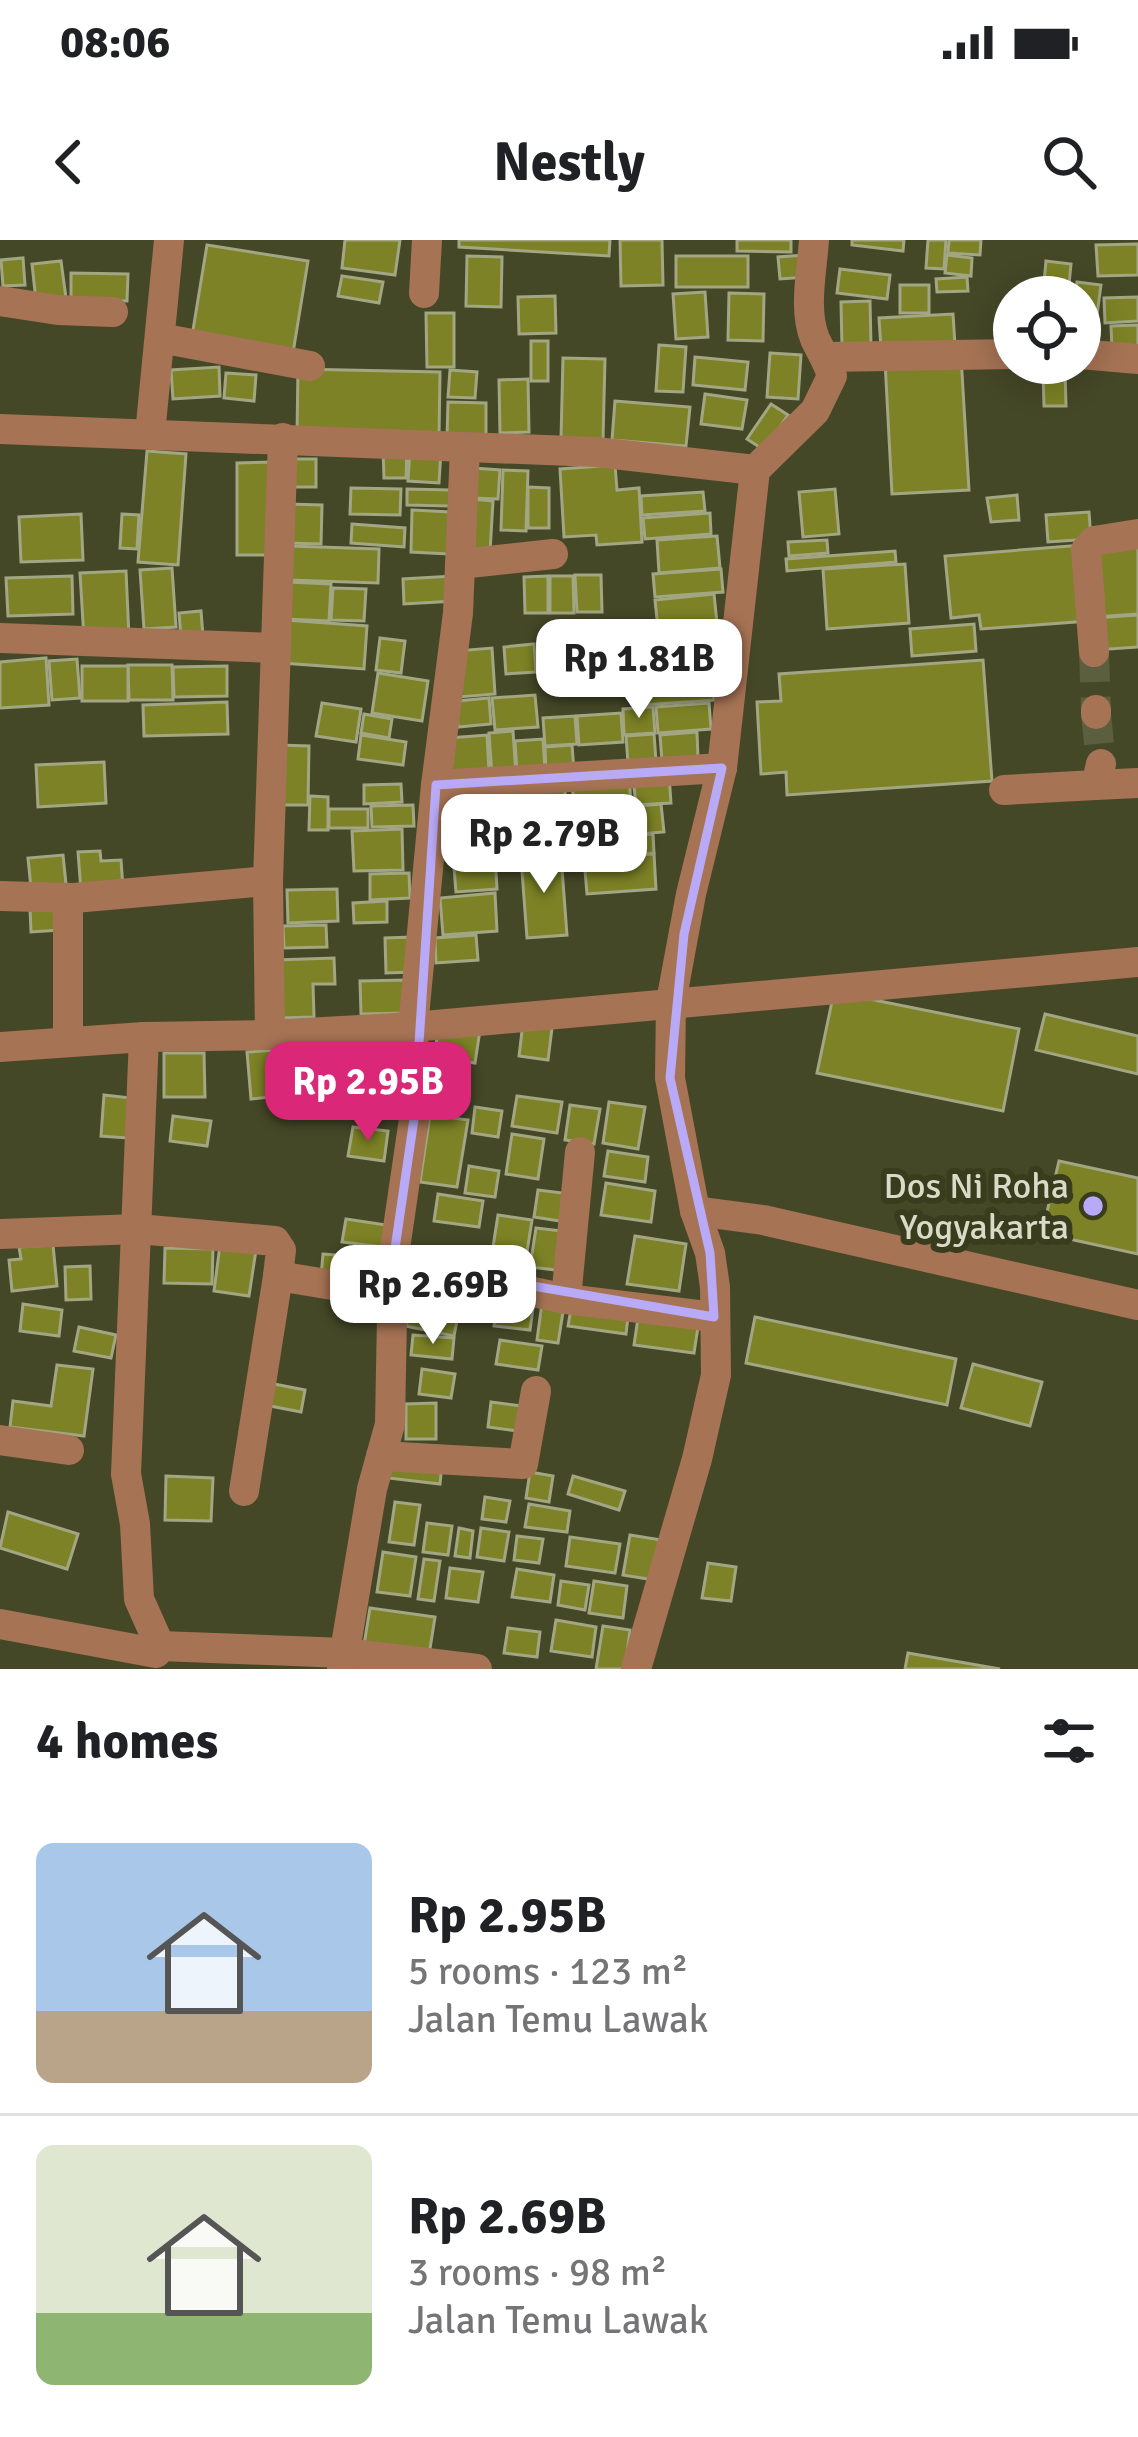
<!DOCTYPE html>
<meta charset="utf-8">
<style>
:root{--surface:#fff;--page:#f2f2f2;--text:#202124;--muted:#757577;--line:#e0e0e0;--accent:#db2777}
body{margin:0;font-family:Signika,sans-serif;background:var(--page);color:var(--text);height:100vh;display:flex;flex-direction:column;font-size:45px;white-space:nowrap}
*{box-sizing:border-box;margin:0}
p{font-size:39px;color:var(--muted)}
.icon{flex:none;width:66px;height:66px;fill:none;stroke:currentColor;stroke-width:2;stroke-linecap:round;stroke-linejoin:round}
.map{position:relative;height:1429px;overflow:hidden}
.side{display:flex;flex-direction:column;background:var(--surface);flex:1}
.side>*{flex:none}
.tools{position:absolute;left:993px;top:36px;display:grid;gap:24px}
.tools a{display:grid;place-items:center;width:108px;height:108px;border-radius:50%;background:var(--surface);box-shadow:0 6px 30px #0003;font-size:60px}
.price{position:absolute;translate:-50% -102px;padding:0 27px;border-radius:24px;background:#fff;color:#222;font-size:39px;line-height:78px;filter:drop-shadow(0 3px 6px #0008)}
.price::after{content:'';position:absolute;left:50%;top:72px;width:36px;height:27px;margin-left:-18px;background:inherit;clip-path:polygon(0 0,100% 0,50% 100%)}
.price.active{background:var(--accent);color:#fff}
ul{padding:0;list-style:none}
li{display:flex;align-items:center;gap:36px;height:300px;padding:0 36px}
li+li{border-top:3px solid var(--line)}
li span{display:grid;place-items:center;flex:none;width:336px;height:240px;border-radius:18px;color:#555}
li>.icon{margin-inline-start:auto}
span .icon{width:144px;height:144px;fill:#fffc;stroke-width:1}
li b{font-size:51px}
h2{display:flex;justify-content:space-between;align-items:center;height:144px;padding:0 36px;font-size:51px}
.status{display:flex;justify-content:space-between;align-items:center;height:84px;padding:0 60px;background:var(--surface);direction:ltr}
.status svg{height:33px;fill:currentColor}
header{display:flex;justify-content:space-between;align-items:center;height:156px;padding:0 36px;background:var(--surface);font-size:54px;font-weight:700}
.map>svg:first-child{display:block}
.building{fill:#7c8225;stroke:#a2a682;stroke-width:3}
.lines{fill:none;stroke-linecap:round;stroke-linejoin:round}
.minor-tunnel{stroke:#5b5e3f;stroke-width:30;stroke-dasharray:30 15;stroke-linecap:butt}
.minor{stroke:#a67354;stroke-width:30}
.marked{fill:none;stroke:#b9aaf7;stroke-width:9;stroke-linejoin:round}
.poi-dot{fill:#b9aaf7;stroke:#3a3d1d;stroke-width:4.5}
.labels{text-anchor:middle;stroke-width:12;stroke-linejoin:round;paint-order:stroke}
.poi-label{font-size:36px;fill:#d9dbc8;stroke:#3a3d1d;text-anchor:end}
</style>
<div class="status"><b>08:06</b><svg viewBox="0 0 49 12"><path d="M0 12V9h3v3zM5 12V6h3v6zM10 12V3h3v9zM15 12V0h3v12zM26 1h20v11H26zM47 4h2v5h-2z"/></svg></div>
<header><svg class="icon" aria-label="back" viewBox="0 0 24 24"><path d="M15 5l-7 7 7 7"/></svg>Nestly<svg class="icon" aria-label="search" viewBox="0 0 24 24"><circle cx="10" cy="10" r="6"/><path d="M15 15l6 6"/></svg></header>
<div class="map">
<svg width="1138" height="1429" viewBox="0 0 1138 1429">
<rect width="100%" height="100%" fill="#454827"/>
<g class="building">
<path d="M345 0H400L395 35 342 28Z"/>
<path d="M459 0H610L609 16 459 7Z"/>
<path d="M620 0H662L663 45 621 46Z"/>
<path d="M737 0H791V12L737 11Z"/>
<path d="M852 0H904L903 11 852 5Z"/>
<path d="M928 0H946L944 29 926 28Z"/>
<path d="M949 0H981L980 15 948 13Z"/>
<path d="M1138 4V35L1098 36 1096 5Z"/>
<path d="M207 5 308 21 292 119 191 102Z"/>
<path d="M805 15 807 37 780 39 778 17Z"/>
<path d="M947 15 972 18 971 36 945 33Z"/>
<path d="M467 16 502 17 501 67 466 66Z"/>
<rect x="676" y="16" width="72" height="31"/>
<path d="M23 18 25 45 3 46 1 20Z"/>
<path d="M61 21 66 58 36 61 32 24Z"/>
<path d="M1046 21 1071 24 1068 55 1043 53Z"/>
<path d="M840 29 890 35 887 59 837 53Z"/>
<path d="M71 33 128 34 127 61 71 60Z"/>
<path d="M342 36 383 42 379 63 338 56Z"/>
<path d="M967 37 968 51 937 52 936 39Z"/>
<path d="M1077 42 1101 45 1094 97 1080 95V57H1075Z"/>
<rect x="900" y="45" width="29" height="28"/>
<path d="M705 52 708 97 676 99 673 54Z"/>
<path d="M729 53 764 54 763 101 728 100Z"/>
<path d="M555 56 556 93 519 94 518 57Z"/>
<path d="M1138 57V81L1105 83 1104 58Z"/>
<path d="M870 61 871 106 842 107 841 62Z"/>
<path d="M1000 68H1014V99H999Z"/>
<path d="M426 73H454V127H427Z"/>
<path d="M953 74 955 105 881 108 879 78Z"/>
<path d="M1138 85V109L1112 110 1111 86Z"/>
<rect x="531" y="101" width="17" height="40"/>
<path d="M659 105 686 107 683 152 656 151Z"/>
<path d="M770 113 801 115 798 159 767 157Z"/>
<path d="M961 116 969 250 892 254 885 121Z"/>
<path d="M695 117 748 122 745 150 693 145Z"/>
<path d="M563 118 605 119 603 200 561 199Z"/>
<path d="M219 127 220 156 173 159 171 130Z"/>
<path d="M298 129 440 132 439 197 297 194Z"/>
<path d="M450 130 477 132 475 158 448 157Z"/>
<path d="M1065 130 1066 166H1044L1043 131Z"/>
<path d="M226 133 256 135 254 161 224 158Z"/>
<path d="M528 139 529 192 500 193 499 140Z"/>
<path d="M705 154 747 160 742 189 701 184Z"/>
<path d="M615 161 690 167 686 206 612 200Z"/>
<path d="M448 162 486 163V198L447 197Z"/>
<path d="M771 164 788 175 764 210 747 199Z"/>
<path d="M383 209H407L406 238H384Z"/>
<path d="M410 209 441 211 439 243 408 241Z"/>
<path d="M147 211 186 214 178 325 138 322Z"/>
<rect x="293" y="219" width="23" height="28"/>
<path d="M272 222V315H237V223Z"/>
<path d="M615 225 617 250 639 248 642 302 597 305 596 295 564 297 560 229Z"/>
<path d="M473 228 500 230 498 259 472 258Z"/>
<path d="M503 230 528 231 526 291 501 290Z"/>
<path d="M528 247 549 248V288H528Z"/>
<path d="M351 248 401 249 400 275 350 274Z"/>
<path d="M407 249 450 250V266L407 265Z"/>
<path d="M835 249 839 294 803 297 799 252Z"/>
<path d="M703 252 705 271 642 275 641 256Z"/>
<path d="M1017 255 1019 280 991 282 987 258Z"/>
<path d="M471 259 493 261 490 312 467 310Z"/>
<path d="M286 264 322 265 321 304 286 303Z"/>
<path d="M412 270 450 272 448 314 411 312Z"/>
<path d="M1089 272 1091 299 1048 302 1046 275Z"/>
<path d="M710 273 711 294 645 299 643 278Z"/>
<path d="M81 274 83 320 21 322 19 277Z"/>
<path d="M122 274 139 275 137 309 120 308Z"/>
<path d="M352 284 405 288 404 307 351 303Z"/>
<path d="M717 296 720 328 659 333 657 300Z"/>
<path d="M827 300 828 313 789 316 788 302Z"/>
<path d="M1138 301V374L1094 377 1089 304Z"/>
<path d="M1082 305 1088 381 981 389 979 375 951 378 945 316Z"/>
<path d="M289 306 379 309 378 343 288 340Z"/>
<path d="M895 311 896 322 787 331 786 319Z"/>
<path d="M905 324 909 383 827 389 823 329Z"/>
<path d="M172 328 176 387 144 389 140 330Z"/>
<path d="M721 329 723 352 655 357 653 334Z"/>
<path d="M126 331 129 397 84 399 80 333Z"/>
<path d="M575 335H601L602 372H577Z"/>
<path d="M72 336 73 374 8 376 6 338Z"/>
<path d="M453 336 455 361 404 364 403 339Z"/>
<path d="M548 336V373H525L524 337Z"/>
<path d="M550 336H573L574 373H550Z"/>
<path d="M287 342 331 344 329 381 286 379Z"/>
<path d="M333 348 366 349 364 381 331 380Z"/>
<path d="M714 354 717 383 658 389 655 360Z"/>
<path d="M201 371 203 396 181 398 179 373Z"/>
<path d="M1138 375V407L1096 410 1094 378Z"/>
<path d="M285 380 367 386 364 429 282 423Z"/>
<path d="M723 384 725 404 666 410 664 390Z"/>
<path d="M974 384 976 411 912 416 910 389Z"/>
<path d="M639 389 641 410 580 416 578 395Z"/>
<path d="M380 398 405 401 401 433 376 430Z"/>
<path d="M534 404 536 432 506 434 504 407Z"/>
<path d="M492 408 495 454 459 457 455 411Z"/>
<path d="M713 408 715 436 652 442 649 415Z"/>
<path d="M647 412 649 438 600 443 597 418Z"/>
<path d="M46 418 49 465 0 468V422Z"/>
<path d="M77 419 80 458 52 460 49 421Z"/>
<path d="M983 420 992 541 787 555 786 532 761 534 757 462 781 461 779 434Z"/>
<path d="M128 425H172L173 460H129Z"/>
<rect x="82" y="426" width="46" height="35"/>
<path d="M227 426V456L174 457 173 427Z"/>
<path d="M378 433 428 441 422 481 372 473Z"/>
<path d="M712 439 714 460 643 465 641 445Z"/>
<path d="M535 455 538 487 495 490 492 458Z"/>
<path d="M489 458 491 484 458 487 456 461Z"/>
<path d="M227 462 228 494 144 496 143 465Z"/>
<path d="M322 463 361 469 356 502 316 496Z"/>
<path d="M709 463 711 489 658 493 656 467Z"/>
<path d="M653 467 655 493 624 495 623 469Z"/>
<path d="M621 473 623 502 579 505 577 476Z"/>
<path d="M364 474 392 479 389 498 361 493Z"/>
<path d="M575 476 577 504 545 506 543 478Z"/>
<path d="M513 491 516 535 492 536 489 493Z"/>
<path d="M697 492 698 519 662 521 660 495Z"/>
<path d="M654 494 656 521 628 523 626 496Z"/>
<path d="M361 495 406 502 403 525 358 519Z"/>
<path d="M487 495 489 531 451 533 449 498Z"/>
<path d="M543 499 545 530 517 532 515 501Z"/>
<path d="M277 505 309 506 308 565H276Z"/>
<path d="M572 505 574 531 546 533 545 507Z"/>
<path d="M104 522 106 563 38 567 36 525Z"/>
<path d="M669 535 671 563 636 565 633 538Z"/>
<path d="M629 536 631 564 574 568 572 541Z"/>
<path d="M564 541 567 574 524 578 521 544Z"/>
<path d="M401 544 402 562 364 564V545Z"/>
<path d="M492 545 495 578 447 581 444 548Z"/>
<path d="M310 556 328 557V590H309Z"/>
<path d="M661 564 664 592 575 599 572 572Z"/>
<path d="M413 565 414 586 372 587 371 566Z"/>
<rect x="329" y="569" width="39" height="19"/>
<path d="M494 580 496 611 447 615 445 584Z"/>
<path d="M402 589 403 630 354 631 352 591Z"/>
<path d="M653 594 654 613 611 616 610 597Z"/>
<path d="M100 611 101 621 121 620 123 648 81 651 78 612Z"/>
<path d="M495 614 497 649 456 652 453 617Z"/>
<path d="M654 614 656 649 587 654 584 619Z"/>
<path d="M63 615 66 644 31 648 28 618Z"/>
<path d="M561 615 567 695 527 698 521 618Z"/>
<path d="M409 633 410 658 370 660V634Z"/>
<path d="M337 649 338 681 288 683 287 650Z"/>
<path d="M495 653 497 691 443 695 440 658Z"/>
<path d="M387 661V682L354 683 353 663Z"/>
<path d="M58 667 60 690 31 692 30 669Z"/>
<path d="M326 685 327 707 284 708 283 686Z"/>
<path d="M476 695 478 720 436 723 435 698Z"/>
<path d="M413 697 414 732 386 733 385 698Z"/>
<path d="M334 718 335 744H313L314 777 278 778 276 720Z"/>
<path d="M407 740 409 773 361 774 360 741Z"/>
<path d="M834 752 1019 789 1003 871 817 833Z"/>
<path d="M1045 774 1138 796V834L1036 810Z"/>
<path d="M523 783 552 788 548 820 519 816Z"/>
<path d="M439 784 480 790 475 823 434 818Z"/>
<path d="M276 810 280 856 251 859 247 812Z"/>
<path d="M164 813H204L205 857H164Z"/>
<path d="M104 855 131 858 127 898 101 896Z"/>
<path d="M517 856 562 862 557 893 512 886Z"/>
<path d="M609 862 645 867 638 909 603 903Z"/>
<path d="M570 865 600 869 594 904 565 900Z"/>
<path d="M475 867 502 871 498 897 472 893Z"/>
<path d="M430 875 468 880 457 947 420 942Z"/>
<path d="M173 876 211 881 207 906 170 901Z"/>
<path d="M353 887 388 891 384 921 348 916Z"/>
<path d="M512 894 544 899 538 939 506 934Z"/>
<path d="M608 911 648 917 645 942 604 936Z"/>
<path d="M1059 921 1138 938V1014L1042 993Z"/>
<path d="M469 926 499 931 495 957 465 953Z"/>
<path d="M606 943 655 951 651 982 601 975Z"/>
<path d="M538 950 570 954 566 982 534 977Z"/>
<path d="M438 954 483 961 479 987 434 981Z"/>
<path d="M498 975 532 980 524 1031 490 1026Z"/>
<path d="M346 979 386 985 383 1007 342 1002Z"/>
<path d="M536 988 562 991 556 1030 530 1027Z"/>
<path d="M635 996 686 1004 679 1051 627 1044Z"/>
<path d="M53 1005 57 1046 12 1051 9 1020 21 1019 19 1007Z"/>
<path d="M220 1005 256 1010 249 1056 214 1051Z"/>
<path d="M165 1008 213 1009 212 1044 164 1043Z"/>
<path d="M323 1014 361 1017 359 1040 321 1036Z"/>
<path d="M90 1026 91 1059 66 1060 65 1027Z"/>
<path d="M417 1040 462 1048 458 1068 414 1060Z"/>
<path d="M499 1055 534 1061 530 1090 494 1086Z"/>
<path d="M542 1063 564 1066 558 1103 537 1100Z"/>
<path d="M23 1064 62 1070 59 1096 20 1091Z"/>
<path d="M411 1066 458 1076 454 1096 406 1086Z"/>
<path d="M571 1069 628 1077 626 1094 568 1086Z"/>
<path d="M755 1077 956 1119 947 1165 746 1123Z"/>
<path d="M638 1078 698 1087 694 1113 634 1105Z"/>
<path d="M79 1087 116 1095 111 1118 74 1111Z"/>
<path d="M413 1095 454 1098 452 1119 411 1115Z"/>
<path d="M500 1100 542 1106 538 1130 496 1124Z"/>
<path d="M973 1124 1042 1142 1030 1186 961 1168Z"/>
<path d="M57 1125 93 1129 84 1196 10 1187 13 1161 51 1166Z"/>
<path d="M422 1129 455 1134 451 1158 419 1154Z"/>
<path d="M269 1143 305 1150 301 1172 265 1165Z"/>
<path d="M491 1162 522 1166 518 1191 488 1187Z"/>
<path d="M436 1163V1199H406V1164Z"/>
<path d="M383 1217 442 1224 440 1244 380 1237Z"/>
<path d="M530 1232 553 1236 549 1262 526 1258Z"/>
<path d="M166 1236 213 1238 211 1281 165 1280Z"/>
<path d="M573 1236 625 1251 619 1270 568 1254Z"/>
<path d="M485 1257 510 1261 506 1282 482 1279Z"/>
<path d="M395 1262 420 1265 414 1305 389 1302Z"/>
<path d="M529 1264 570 1271 567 1292 525 1287Z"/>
<path d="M8 1272 78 1294 67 1329 0 1308Z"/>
<path d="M427 1283 452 1286 448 1315 423 1312Z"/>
<path d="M459 1288 473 1291 470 1318 455 1316Z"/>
<path d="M481 1288 509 1292 504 1321 477 1317Z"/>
<path d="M630 1295 661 1300 654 1340 623 1335Z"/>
<path d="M517 1296 543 1299 539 1323 514 1320Z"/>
<path d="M570 1297 620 1304 615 1333 566 1326Z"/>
<path d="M383 1312 416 1317 410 1356 377 1352Z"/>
<path d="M424 1319 440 1321 434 1361 418 1359Z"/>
<path d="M708 1323 736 1327 731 1361 702 1358Z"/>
<path d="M450 1328 483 1332 478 1362 446 1358Z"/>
<path d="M517 1329 554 1335 550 1362 512 1357Z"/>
<path d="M561 1341 589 1345 585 1370 558 1365Z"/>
<path d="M594 1341 627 1346 623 1378 589 1373Z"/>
<path d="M370 1368 435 1377 429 1415 364 1405Z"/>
<path d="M556 1380 596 1387 592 1417 551 1411Z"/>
<path d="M603 1386 630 1390 625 1429H596Z"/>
<path d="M508 1388 540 1392 537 1417 504 1413Z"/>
<path d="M908 1413 1000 1429H905Z"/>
</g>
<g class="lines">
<g class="minor-tunnel">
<path d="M1094 412 1096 470"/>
<path d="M1096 474 1101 524"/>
</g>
<g class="minor">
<path d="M424 53 427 0"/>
<path d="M0 61 58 70 113 72"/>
<path d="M160 98 310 126"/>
<path d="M1080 114 1138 119"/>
<path d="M826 117 1014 114"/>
<path d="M0 189 596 212 755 230"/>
<path d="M150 194 169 0"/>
<path d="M460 324 553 314"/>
<path d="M0 398 276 408"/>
<path d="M1094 412 1086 310 1094 301 1138 294"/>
<path d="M1096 474V470"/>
<path d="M436 545 722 528"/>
<path d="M1096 545 1138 543"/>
<path d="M1004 550 1096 545 1101 524"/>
<path d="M0 656 74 658"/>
<path d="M270 795 268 641 283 198"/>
<path d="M144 797 126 1234 135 1284 139 1359 160 1406"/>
<path d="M68 802V667L74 658 268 641"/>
<path d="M0 807 144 797 270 795 413 787 1138 722"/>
<path d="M695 971 763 980 1138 1065"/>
<path d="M0 994 138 989 275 1001 281 1010 278 1036 244 1251"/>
<path d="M393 1022 566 1059 714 1077"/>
<path d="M278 1036 393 1055"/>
<path d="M566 1059 580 912"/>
<path d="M0 1200 69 1210"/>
<path d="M381 1216 523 1224 536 1151"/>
<path d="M0 1384 156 1413"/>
<path d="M160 1406 345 1413 477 1429"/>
<path d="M342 1429 372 1249 390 1184 393 1022 414 879 413 787 436 545 458 373 465 208"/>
<path d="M636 1429 697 1219 716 1135 715 1047 710 1013 695 971 670 838 671 762 691 654 722 528 755 230 815 171 832 136C828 122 821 112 815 99 803 70 812 31 814 0"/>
</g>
</g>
<path class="marked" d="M722 528 684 694 670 838 710 1013 714 1077 393 1022 414 879 436 545Z"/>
<circle class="poi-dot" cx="1093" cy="966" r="12"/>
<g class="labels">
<g class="poi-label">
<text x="1069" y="958">Dos Ni Roha<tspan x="1069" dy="41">Yogyakarta</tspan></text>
</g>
</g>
</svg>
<div class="tools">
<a><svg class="icon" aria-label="locate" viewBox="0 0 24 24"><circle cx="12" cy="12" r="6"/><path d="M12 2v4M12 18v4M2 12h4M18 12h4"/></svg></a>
</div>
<b class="price" style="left:639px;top:481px">Rp 1.81B</b>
<b class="price" style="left:544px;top:656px">Rp 2.79B</b>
<b class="price active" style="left:368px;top:904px">Rp 2.95B</b>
<b class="price" style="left:433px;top:1107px">Rp 2.69B</b>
</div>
<section class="side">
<h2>4 homes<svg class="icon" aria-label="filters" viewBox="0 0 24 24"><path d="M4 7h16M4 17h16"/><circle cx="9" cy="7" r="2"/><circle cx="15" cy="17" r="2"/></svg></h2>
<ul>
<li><span style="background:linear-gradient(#a9c7e8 70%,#b9a48a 0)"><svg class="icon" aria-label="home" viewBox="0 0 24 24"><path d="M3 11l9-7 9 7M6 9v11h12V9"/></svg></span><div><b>Rp 2.95B</b><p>5 rooms · 123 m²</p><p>Jalan Temu Lawak</p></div></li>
<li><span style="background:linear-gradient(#dfe7d0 70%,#8fb573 0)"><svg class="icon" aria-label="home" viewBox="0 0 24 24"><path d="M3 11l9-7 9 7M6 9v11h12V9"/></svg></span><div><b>Rp 2.69B</b><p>3 rooms · 98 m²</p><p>Jalan Temu Lawak</p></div></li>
</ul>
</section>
